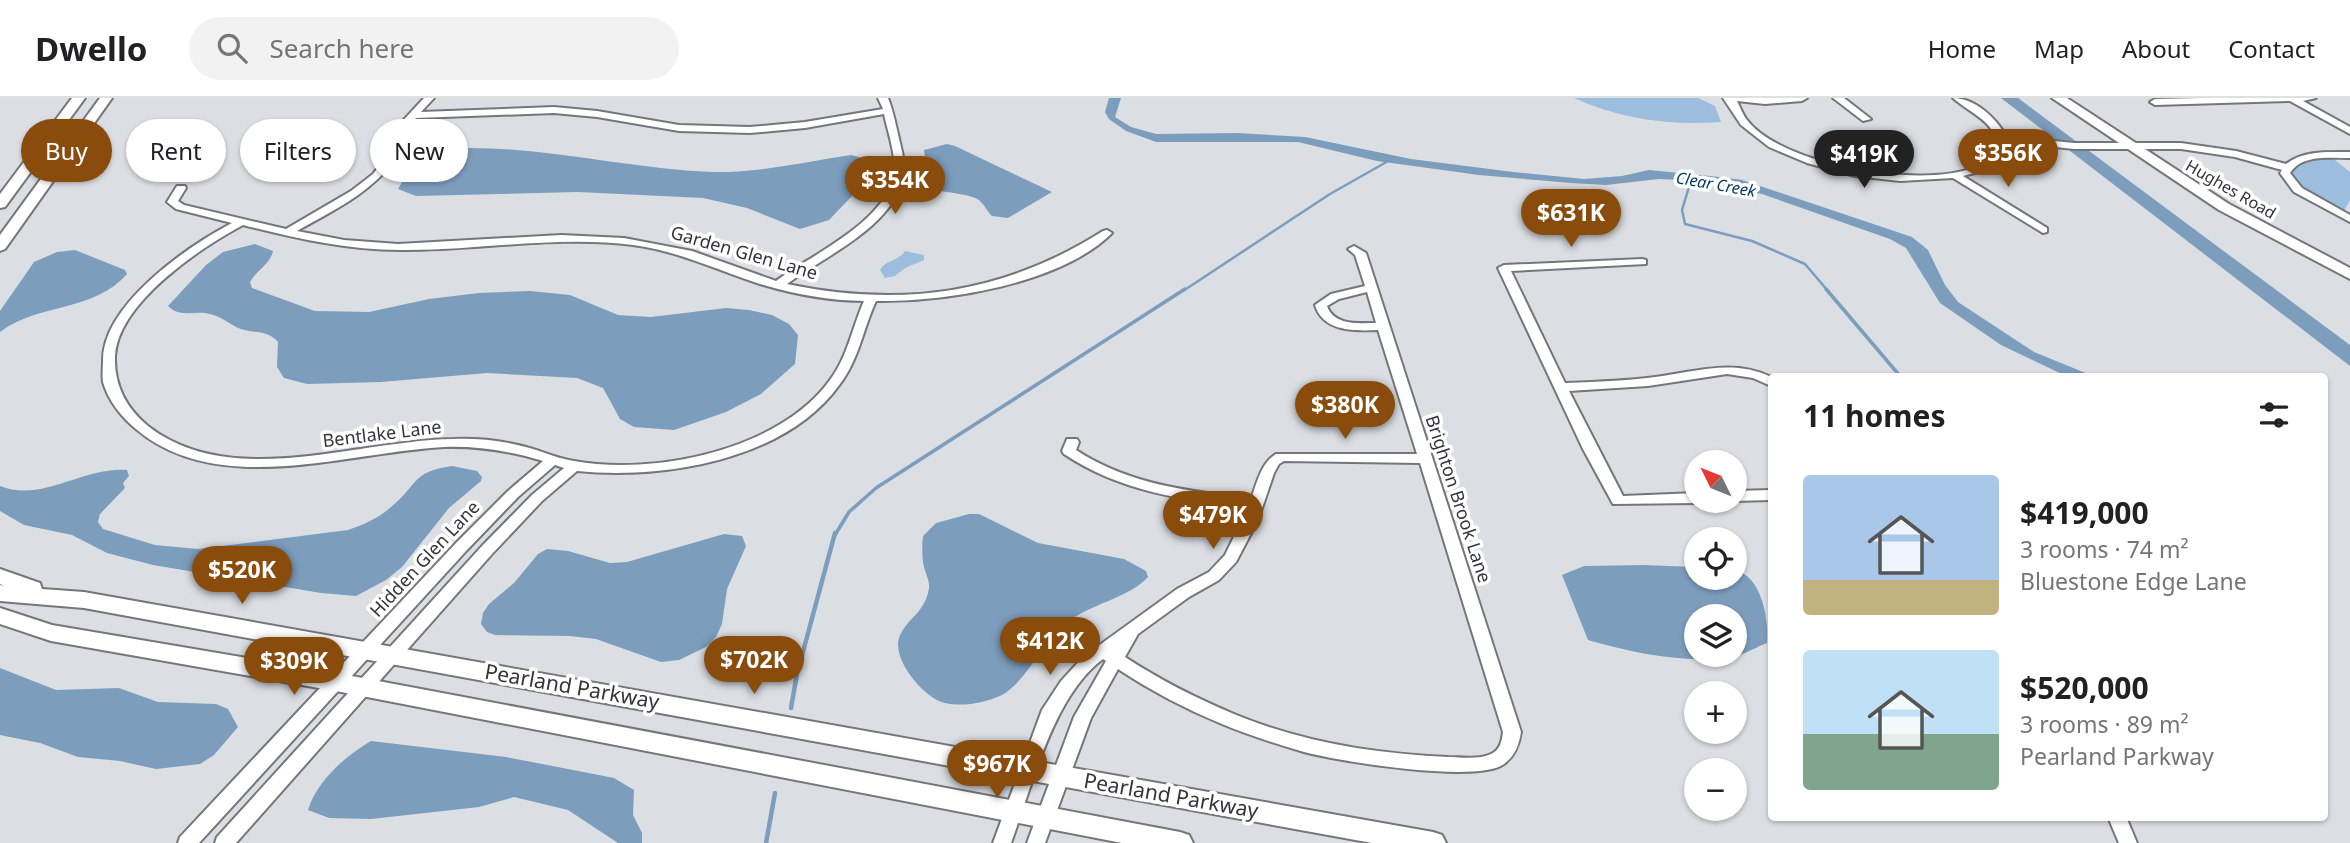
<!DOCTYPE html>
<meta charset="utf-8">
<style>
:root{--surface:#fff;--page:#f2f2f2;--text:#202124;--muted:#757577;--line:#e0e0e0;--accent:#894c0d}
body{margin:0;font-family:"Noto Sans",sans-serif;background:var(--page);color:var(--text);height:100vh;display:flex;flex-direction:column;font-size:26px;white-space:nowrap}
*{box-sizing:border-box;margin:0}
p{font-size:23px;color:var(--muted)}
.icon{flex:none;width:38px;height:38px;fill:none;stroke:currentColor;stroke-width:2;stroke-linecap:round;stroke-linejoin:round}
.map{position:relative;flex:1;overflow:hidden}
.side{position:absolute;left:1768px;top:275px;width:560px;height:448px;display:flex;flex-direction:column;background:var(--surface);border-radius:7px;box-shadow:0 2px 5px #0004}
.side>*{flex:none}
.guide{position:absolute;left:21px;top:21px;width:665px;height:63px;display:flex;gap:14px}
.needle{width:46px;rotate:313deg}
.buttons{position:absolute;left:1684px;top:352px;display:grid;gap:14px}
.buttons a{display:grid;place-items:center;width:63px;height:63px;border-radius:50%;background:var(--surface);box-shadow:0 2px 5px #0004;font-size:35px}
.price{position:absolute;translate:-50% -60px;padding:0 16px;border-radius:24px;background:var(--accent);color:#fff;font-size:23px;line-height:46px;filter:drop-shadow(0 2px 4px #0008)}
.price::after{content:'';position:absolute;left:50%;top:42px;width:21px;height:16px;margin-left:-10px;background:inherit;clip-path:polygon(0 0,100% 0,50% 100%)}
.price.active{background:#222;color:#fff}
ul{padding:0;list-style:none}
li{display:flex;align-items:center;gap:21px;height:175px;padding:0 35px}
li span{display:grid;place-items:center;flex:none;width:196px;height:140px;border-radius:7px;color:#555}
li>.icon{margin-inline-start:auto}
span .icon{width:84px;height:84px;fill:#fffc;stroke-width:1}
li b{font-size:30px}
h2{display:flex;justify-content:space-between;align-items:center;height:84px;padding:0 35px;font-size:30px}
.tag{padding:0 24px;border-radius:32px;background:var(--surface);box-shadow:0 2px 5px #0004;font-size:24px;line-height:63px}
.tag.active{background:var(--accent);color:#fff}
header{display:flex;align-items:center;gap:42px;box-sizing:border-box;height:98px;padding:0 35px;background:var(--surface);border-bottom:2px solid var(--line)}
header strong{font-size:33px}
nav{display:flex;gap:38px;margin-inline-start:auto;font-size:24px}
.search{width:490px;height:63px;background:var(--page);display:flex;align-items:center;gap:18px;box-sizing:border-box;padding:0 24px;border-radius:38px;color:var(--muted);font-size:26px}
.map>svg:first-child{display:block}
.green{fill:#9dbdde}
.water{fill:#7d9dbd;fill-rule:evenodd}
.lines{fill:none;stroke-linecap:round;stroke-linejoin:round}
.stream-far2{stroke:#7d9dbd;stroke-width:2.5}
.stream-far1{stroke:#7d9dbd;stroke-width:3.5}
.stream{stroke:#7d9dbd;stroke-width:4.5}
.minor-casing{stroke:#73777b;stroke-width:4}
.major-casing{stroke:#73777b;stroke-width:4}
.minor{fill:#fff;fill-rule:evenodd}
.major{fill:#fff;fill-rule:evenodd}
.labels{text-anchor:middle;stroke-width:7;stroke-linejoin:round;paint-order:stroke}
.far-water-label{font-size:16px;font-style:italic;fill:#053962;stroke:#fff}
.far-street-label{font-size:16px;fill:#333537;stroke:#fff}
.street-label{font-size:18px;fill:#333537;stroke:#fff}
.near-street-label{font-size:21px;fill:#333537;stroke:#fff}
</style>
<header>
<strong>Dwello</strong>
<div class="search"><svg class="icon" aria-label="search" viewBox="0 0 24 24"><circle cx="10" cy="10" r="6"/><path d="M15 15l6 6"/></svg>Search here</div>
<nav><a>Home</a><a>Map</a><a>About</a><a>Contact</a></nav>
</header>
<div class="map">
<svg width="2350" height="745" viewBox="0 0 2350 745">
<rect width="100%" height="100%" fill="#dbdfe4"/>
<g class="green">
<path d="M1574 0H1698L1715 8 1721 24C1671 28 1620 21 1574 0Z"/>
<path d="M2330 58 2350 74V102L2343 115 2298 92 2286 72 2301 62Z"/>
<path d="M905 153 924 157V162L905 170 895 178 885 180 880 172C885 162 899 163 905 153Z"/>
</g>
<g class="water">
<path d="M1109 0H1121L1115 19 1131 29 1156 36 1237 35 1305 39 1411 61 1513 74 1584 81 1622 78 1649 72 1720 79 1742 82 1912 139 1928 152 1945 187 1958 204 2034 254 2093 278H2066L2001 247 1940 205 1906 150 1890 141 1762 96 1702 83 1659 81 1606 87 1571 85 1479 77 1377 63 1298 44H1156L1126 33 1109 21 1105 14Z"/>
<path d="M2001 0H2018L2350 247V268Z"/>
<path d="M947 46 955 48 1052 94 1008 120 992 118C987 113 985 108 981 104 973 94 939 96 925 88L924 84 932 71 925 60 924 52Z"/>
<path d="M471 50C551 50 631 71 712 74 759 75 804 64 851 57L859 59 864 65 860 84 852 98 829 122 800 131 747 110 703 100 578 94 416 98 398 91 408 74 424 54Z"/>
<path d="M255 146 273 153C271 165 256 173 250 184L252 190 315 213 369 214 429 201 479 195 530 193 570 197 618 217 651 219 726 210 749 212 772 217 789 226 798 237 795 266 761 296 726 314 674 332 634 329 620 321 603 290 577 280 487 275 381 284 307 286 284 280 277 269 278 244C267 231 250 236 236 229 225 223 219 217 205 215 191 214 179 219 168 208L206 167 223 154Z"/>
<path d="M75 152 125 172 127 176C94 214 38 205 0 234V213L34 164 57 154Z"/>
<path d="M452 368 477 373 482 379 481 383 449 410 402 469 386 482 356 498 321 495 153 467 107 455 72 437 24 427 0 413V388C42 405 84 368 127 372L129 378 123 385 125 390 100 416 98 424 103 431 155 447 198 451 348 432C363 427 379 420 391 409 419 386 411 374 452 368Z"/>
<path d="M969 416H979L1038 445 1124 461 1146 473 1148 479C1129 500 1089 506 1065 526 1043 544 1025 585 1002 597 985 605 963 609 945 605 924 600 892 562 899 540 906 520 925 516 929 490 930 482 924 473 923 464 922 455 922 447 923 438L936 425Z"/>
<path d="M724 436 742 438 746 448 727 491 722 526 716 539 706 549 679 562 661 564 596 541 570 538 495 537 487 534 481 526 483 515 489 506 514 485 538 456 547 451 568 453 610 465 627 464Z"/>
<path d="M1643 467 1696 469V480H1734V472C1762 477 1769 522 1767 545 1756 549 1744 557 1732 559 1685 566 1633 555 1588 542L1562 477 1584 468ZM1696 518H1734V556H1696Z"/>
<path d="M0 570 56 592 119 590 158 604 216 606 228 611 238 629 214 657 200 666 156 671 120 663 78 659 40 645 0 637Z"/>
<path d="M371 643 506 659 568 671 614 680 634 692 633 717 642 735V745H618L568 712 514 699 479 709 371 721 329 720 308 712C317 683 345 658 371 643Z"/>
</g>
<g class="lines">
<g class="stream-far2">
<path d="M1692 79 1682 112 1685 126 1752 143 1805 166 1828 193"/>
<path d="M1183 193 1330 96 1390 62"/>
</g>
<g class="stream-far1">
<path d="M1826 191 1900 278"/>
<path d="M835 437 849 414 876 390 1185 191"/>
</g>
<g class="stream">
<path d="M791 610 797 576 835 435"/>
<path d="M766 745 775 695"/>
</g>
<defs>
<g id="minor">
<path d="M424 0H434L421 14 554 9 597 13 679 27 750 29 805 24 883 11 878 0H888C893 12 895 24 898 36 901 50 906 65 903 79 893 129 825 158 787 186 901 210 1004 196 1103 133L1107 132 1112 135C1061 186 946 204 876 203 863 231 859 261 840 286 786 362 664 382 577 373L542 403 492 456 236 745H215L217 739 482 448 532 397 564 370 555 367 518 399 467 452 199 745H178L180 739 457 444 508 393 543 363C510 353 478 348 444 349 348 354 218 401 136 331 122 320 108 302 103 284 102 278 103 269 103 263 102 207 188 148 232 125L176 111 167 104 177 88H185L186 90 178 103 184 107 286 131 351 93 373 76 387 58 399 27ZM554 15 597 19 679 33 750 35 805 30 884 16C888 35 896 56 894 75 888 123 811 157 776 183L692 153 624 140 561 137 398 146 344 142 297 133C332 113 369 96 394 63 404 50 404 33 416 20ZM243 127C294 140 346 152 400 152 478 153 555 137 633 147 678 153 717 172 760 186 793 196 830 203 864 203 852 230 848 258 830 282 780 352 654 378 574 363 560 361 546 355 533 351 507 343 479 340 453 341 358 342 231 393 148 328 126 310 114 287 115 258 118 205 200 150 243 127Z"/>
<path d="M1723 0H1807L1802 3 1765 6 1737 3C1740 9 1743 17 1747 22 1782 68 1923 91 1975 69 1983 65 1990 59 1997 54 1999 24 1972 17 1953 0 1975 0 1996 20 2006 38L2074 45H2181L2236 53 2286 66C2304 52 2328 54 2350 54V60C2330 60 2302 56 2290 75L2302 90 2350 117V124L2294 94 2280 75 2282 72 2235 59 2181 51H2074L2007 44 2006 57 1982 73 1963 78 2047 130V134L2043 135 1953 80 1900 83 1855 78 1807 65 1769 49 1741 27Z"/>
<path d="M1833 0H1844L1871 21 1863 23Z"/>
<path d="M2203 0H2316L2303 3 2350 29V36L2290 3 2155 7 2150 4 2155 1Z"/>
<path d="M1354 148 1366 155 1521 634C1519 647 1515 658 1504 666 1478 686 1337 663 1304 654 1277 646 1248 637 1222 626 1186 611 1151 593 1118 571L1091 620 1045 745H1027L1074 619 1106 563 1103 561C1053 598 1032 688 1011 745H993L1042 612 1061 583 1083 559 1177 491 1209 474 1225 457 1248 410C1183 402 1119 393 1064 356L1062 353 1067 341H1077L1079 344 1076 352C1129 387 1190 393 1251 401 1257 385 1261 365 1276 356H1417L1378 232C1355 233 1323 234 1315 207L1331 196 1365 188 1355 157 1348 151ZM1367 194 1376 225C1359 225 1334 228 1327 208L1339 201ZM1284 363 1420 365 1503 634C1502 643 1500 652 1491 656 1479 662 1461 659 1448 659 1376 656 1301 644 1234 616 1196 600 1160 582 1125 559L1138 536 1189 499 1219 482 1236 464 1258 422 1274 375 1279 366Z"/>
<path d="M1642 161 1646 162V166L1511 173 1565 285C1592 284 1620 283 1647 280 1689 276 1731 259 1771 279V288L1753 280 1727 276 1648 288 1569 293 1623 398 1696 395V402H1702L1696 405 1613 406 1583 351 1498 170 1504 167Z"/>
<path d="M1771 392V402L1734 403 1733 402 1734 393Z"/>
<path d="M2108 719H2126L2137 745H2119Z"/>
</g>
<g id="major">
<path d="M72 0H85L5 109 0 110V96Z"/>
<path d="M100 0H112L5 151 0 153V137Z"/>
<path d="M2052 0H2067L2229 106 2350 170V181L2219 112Z"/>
<path d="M0 471 40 485 42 491 84 494 1433 734 1442 737 1446 745H1372L84 510 0 503V487L4 488 0 486Z"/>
<path d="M0 510 52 527 336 575 1180 734 1189 737 1193 745H1122L336 593 51 543 0 526Z"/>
</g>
</defs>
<use href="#minor" class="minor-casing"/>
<use href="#major" class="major-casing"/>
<use href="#minor" class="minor"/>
<use href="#major" class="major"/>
</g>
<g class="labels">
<g class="far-water-label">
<text transform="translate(1716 86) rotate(10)" y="6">Clear Creek</text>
</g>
<g class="far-street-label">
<text transform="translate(2231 91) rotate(30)" y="6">Hughes Road</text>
</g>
<g class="street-label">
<text transform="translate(744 155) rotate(16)" y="6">Garden Glen Lane</text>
<text transform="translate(382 336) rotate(-7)" y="6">Bentlake Lane</text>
<text transform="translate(1458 401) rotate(72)" y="6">Brighton Brook Lane</text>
<text transform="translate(425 461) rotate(-47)" y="6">Hidden Glen Lane</text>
</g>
<g class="near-street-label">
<text transform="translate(572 589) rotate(10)" y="7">Pearland Parkway</text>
<text transform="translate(1171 698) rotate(10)" y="7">Pearland Parkway</text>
</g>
</g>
</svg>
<div class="buttons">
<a><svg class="needle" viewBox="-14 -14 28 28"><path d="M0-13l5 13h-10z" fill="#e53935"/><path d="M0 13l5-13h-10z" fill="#757577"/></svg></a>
<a><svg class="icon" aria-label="locate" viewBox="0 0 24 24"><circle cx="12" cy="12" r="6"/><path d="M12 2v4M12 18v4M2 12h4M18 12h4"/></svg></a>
<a><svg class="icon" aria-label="layers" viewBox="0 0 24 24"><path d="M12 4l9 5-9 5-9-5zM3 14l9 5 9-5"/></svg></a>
<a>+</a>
<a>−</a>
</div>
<b class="price" style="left:2008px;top:91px">$356K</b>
<b class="price active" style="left:1864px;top:92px">$419K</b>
<b class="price" style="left:895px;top:118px">$354K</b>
<b class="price" style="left:1571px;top:151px">$631K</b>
<b class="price" style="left:1345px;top:343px">$380K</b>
<b class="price" style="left:1213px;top:453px">$479K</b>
<b class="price" style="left:242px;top:508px">$520K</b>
<b class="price" style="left:1050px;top:579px">$412K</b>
<b class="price" style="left:754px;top:598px">$702K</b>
<b class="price" style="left:294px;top:599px">$309K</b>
<b class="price" style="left:997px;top:702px">$967K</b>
<div class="guide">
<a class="tag active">Buy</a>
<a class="tag">Rent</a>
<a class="tag">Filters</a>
<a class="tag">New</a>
</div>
<section class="side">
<h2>11 homes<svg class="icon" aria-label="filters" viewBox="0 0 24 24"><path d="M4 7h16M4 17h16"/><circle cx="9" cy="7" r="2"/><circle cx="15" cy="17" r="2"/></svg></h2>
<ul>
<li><span style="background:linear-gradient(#a9c7e8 75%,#c2b280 0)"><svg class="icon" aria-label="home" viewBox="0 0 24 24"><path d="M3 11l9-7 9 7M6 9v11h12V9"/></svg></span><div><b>$419,000</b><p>3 rooms · 74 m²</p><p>Bluestone Edge Lane</p></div></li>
<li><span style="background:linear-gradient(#bfe0f5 60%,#7fa58c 0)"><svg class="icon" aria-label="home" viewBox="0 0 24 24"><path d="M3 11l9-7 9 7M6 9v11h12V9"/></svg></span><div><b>$520,000</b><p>3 rooms · 89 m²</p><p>Pearland Parkway</p></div></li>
</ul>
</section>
</div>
